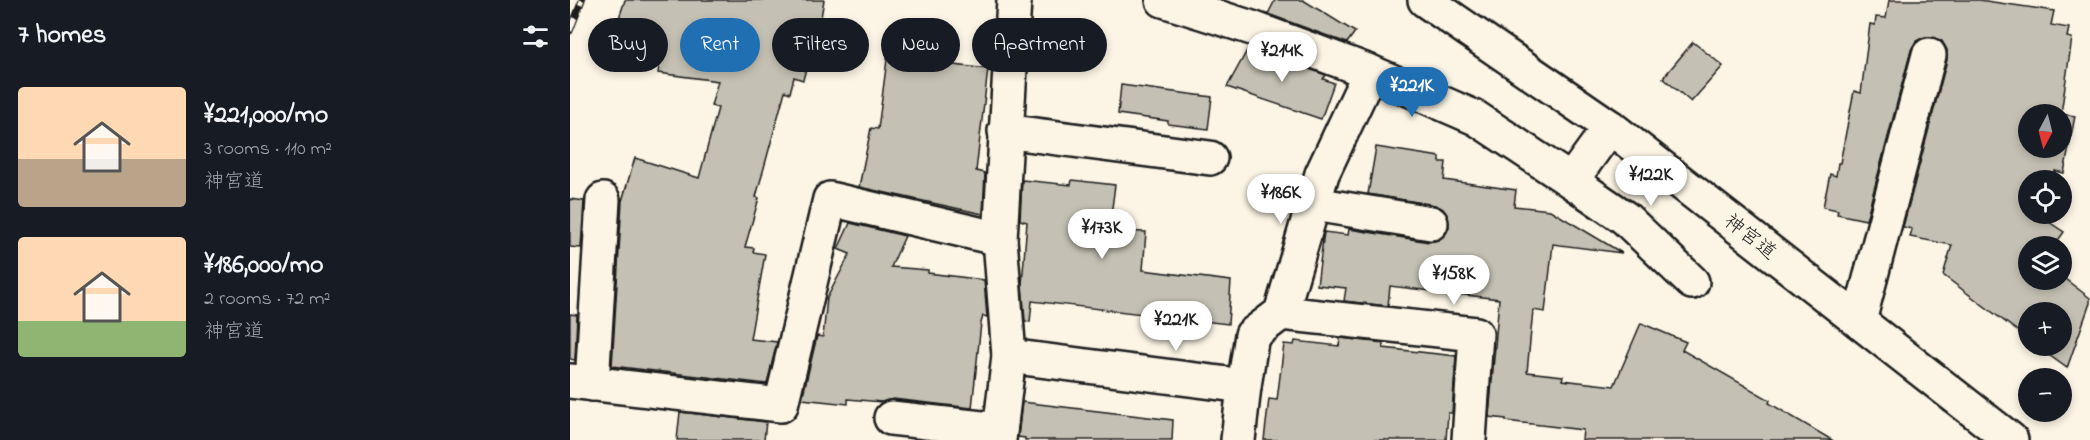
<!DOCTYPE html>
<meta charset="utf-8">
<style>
:root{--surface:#171b24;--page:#20242c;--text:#f1f3f6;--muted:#9ea1a6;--accent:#1f6fb2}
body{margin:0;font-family:"Indie Flower","Klee One",sans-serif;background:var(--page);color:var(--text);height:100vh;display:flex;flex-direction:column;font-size:22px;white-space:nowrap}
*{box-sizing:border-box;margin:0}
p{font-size:20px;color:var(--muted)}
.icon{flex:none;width:33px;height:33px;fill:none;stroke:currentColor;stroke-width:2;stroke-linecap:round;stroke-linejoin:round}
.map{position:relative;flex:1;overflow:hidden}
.drawer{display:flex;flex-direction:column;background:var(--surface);width:570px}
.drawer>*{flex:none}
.top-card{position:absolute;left:18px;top:18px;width:570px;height:54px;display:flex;gap:12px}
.needle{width:39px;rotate:187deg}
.controls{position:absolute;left:1448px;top:104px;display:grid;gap:12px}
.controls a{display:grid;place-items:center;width:54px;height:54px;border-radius:50%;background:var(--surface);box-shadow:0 3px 9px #0003;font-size:30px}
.price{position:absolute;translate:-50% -51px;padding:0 14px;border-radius:21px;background:#fff;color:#222;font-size:20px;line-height:39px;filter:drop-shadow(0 2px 3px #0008)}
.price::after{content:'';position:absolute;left:50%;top:36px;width:18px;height:14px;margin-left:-9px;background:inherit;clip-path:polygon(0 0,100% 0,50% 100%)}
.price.on{background:var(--accent);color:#fff}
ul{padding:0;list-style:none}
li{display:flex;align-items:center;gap:18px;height:150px;padding:0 18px}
li span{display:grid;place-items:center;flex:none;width:168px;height:120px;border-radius:6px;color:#555}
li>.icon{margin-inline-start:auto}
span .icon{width:72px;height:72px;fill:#fffc;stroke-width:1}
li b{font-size:26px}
h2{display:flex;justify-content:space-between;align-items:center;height:72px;padding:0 18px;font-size:26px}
.chip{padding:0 21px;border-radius:27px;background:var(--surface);box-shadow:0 3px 9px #0003;font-size:21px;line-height:54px}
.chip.on{background:var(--accent);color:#fff}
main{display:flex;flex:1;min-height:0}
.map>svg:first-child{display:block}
.building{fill:#c4c0b3;stroke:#1c1c1c;stroke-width:1.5;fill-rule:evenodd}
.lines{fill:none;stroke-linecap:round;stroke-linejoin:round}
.street-casing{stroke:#1c1c1c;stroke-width:38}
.primary-casing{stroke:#1c1c1c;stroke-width:38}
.street{stroke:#fcf5e5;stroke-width:33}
.primary{stroke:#fcf5e5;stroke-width:33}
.rail-casing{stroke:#1c1c1c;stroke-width:7}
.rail{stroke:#fcf5e5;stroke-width:4.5;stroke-dasharray:14;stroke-linecap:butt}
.labels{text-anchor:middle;stroke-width:4.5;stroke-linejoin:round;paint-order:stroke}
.street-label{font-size:20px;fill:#1c1c1c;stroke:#fcf5e5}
</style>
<main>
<section class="drawer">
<h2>7 homes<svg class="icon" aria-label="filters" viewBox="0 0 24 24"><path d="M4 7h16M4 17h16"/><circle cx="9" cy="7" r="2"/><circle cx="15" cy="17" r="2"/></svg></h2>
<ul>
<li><span style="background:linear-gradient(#ffd9b3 60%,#b9a48a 0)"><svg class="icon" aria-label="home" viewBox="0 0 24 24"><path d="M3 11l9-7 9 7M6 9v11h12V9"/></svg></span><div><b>¥221,000/mo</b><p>3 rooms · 110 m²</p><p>神宮道</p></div></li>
<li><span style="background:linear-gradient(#ffd9b3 70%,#8fb573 0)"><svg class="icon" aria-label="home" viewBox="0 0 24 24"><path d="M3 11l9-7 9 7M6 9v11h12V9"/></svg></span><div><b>¥186,000/mo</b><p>2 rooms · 72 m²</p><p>神宮道</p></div></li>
</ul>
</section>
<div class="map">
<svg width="1520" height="440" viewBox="0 0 1520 440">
<rect width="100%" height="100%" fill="#fcf5e5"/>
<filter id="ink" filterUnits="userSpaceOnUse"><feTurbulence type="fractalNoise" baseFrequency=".0167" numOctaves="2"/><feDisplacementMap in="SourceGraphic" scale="12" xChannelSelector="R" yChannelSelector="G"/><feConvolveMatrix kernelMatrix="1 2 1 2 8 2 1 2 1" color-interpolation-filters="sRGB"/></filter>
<g filter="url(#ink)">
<g class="building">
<path d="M55 0H254L248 35H245L233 80 224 77 220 93 215 91 186 197 189 198 175 247 184 248 183 252 195 254 180 339 207 342 197 384 42 366 52 201 65 158 129 178 148 108 141 106 148 81 88 73 93 39 47 24Z"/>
<path d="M705 0H733L785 32 777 43 698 14Z"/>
<path d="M1319 0H1409L1484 11 1481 25 1499 28 1497 37 1502 38 1491 114 1505 116 1494 173 1485 171 1483 180H1458V213H1478L1476 220 1494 232 1484 246H1458V279H1491V276L1520 298V303L1497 368 1465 345H1491V312H1458V339L1373 275 1382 245 1340 237 1342 229 1333 227 1377 60V50L1372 41 1363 37H1355L1346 41 1341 50 1296 220 1267 214 1268 210 1253 207 1260 174 1266 176 1268 163H1270L1284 91 1291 93 1300 24 1305 25 1306 17 1316 18ZM1458 114H1491V147H1458Z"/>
<path d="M1123 42 1153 66 1121 102 1093 78Z"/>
<path d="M679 47 756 75 753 79 764 83 751 119 657 87Z"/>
<path d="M318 52 385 60 384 65 418 69 406 171 415 173 413 214 289 187 301 128 308 129Z"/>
<path d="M551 85 642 97 638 129 598 124V121L548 114Z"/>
<path d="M806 147 870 157V162H876L874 180 946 190 944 206 980 210 1052 253 983 244 975 312 963 310 957 372 993 376 992 380 1044 386 1071 323 1116 342 1112 350 1200 400 1199 403 1262 440H1012L1013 430 936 421V419L919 417 929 299 820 286 818 306 774 301 776 288 747 285 754 232 778 235 779 229 859 242 868 240 875 235 879 227 878 216 873 209 865 205 798 194Z"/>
<path d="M452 180 501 185 502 180 545 185 539 231 576 232 573 270 661 281 658 324 462 301 460 322 455 321 452 284 457 222 450 220Z"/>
<path d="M0 199 14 201 11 248 0 247Z"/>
<path d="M280 223 335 236 321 267 358 270V273L414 280 417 317 413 316 411 323 402 408 323 399 312 402 278 399V404L232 399 247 336 253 337 257 298 280 254 268 249Z"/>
<path d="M0 314 7 315 5 360 0 359Z"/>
<path d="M770 338 814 343 813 348 886 356 882 413H878L876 440H694L699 399 707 400 714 344 724 345 725 341 769 346Z"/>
<path d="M452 402 603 420 602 440H455V438L448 437Z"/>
<path d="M110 412 196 422 194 440H107Z"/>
</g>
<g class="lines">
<defs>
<g id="street">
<path d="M593 0 682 28 800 72 906 118 1001 181 1040 127"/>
<path d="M435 131 640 158"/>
<path d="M1001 181 1055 218 1122 282"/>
<path d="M744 204 861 223"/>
<path d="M711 313 906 334 899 440"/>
<path d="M1289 321 1359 55"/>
<path d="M439 356 674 386 668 440"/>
<path d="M0 381 211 405 260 199 430 239"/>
<path d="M22 384 33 200"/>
<path d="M674 386 682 335 711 313 752 174 800 72"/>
<path d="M321 418 430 430"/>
<path d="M429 440 439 356 430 239 444 0"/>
</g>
<path id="primary" d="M855 0 1040 127 1441 440"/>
</defs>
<use href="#street" class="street-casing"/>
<use href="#primary" class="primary-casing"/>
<use href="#street" class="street"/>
<use href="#primary" class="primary"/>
<defs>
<path id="rail" d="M0 31 12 0"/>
</defs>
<use href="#rail" class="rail-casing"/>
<use href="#rail" class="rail"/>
</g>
</g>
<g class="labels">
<g class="street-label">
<text transform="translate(1181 236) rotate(38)" y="7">神宮道</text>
</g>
</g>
</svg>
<div class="controls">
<a><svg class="needle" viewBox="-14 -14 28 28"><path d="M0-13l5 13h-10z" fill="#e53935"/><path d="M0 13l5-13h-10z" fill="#9ea1a6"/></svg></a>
<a><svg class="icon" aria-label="locate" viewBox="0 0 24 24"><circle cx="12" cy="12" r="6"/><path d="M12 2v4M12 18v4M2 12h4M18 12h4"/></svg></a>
<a><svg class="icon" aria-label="layers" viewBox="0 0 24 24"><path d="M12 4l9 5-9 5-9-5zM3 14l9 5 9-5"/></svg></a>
<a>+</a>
<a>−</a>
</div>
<b class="price" style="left:712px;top:83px">¥214K</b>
<b class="price on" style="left:842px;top:118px">¥221K</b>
<b class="price" style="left:1081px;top:207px">¥122K</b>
<b class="price" style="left:711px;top:225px">¥186K</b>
<b class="price" style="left:532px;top:260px">¥173K</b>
<b class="price" style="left:884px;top:306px">¥158K</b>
<b class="price" style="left:606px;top:352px">¥221K</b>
<div class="top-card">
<a class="chip">Buy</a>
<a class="chip on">Rent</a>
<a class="chip">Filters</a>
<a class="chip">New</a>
<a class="chip">Apartment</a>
</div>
</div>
</main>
